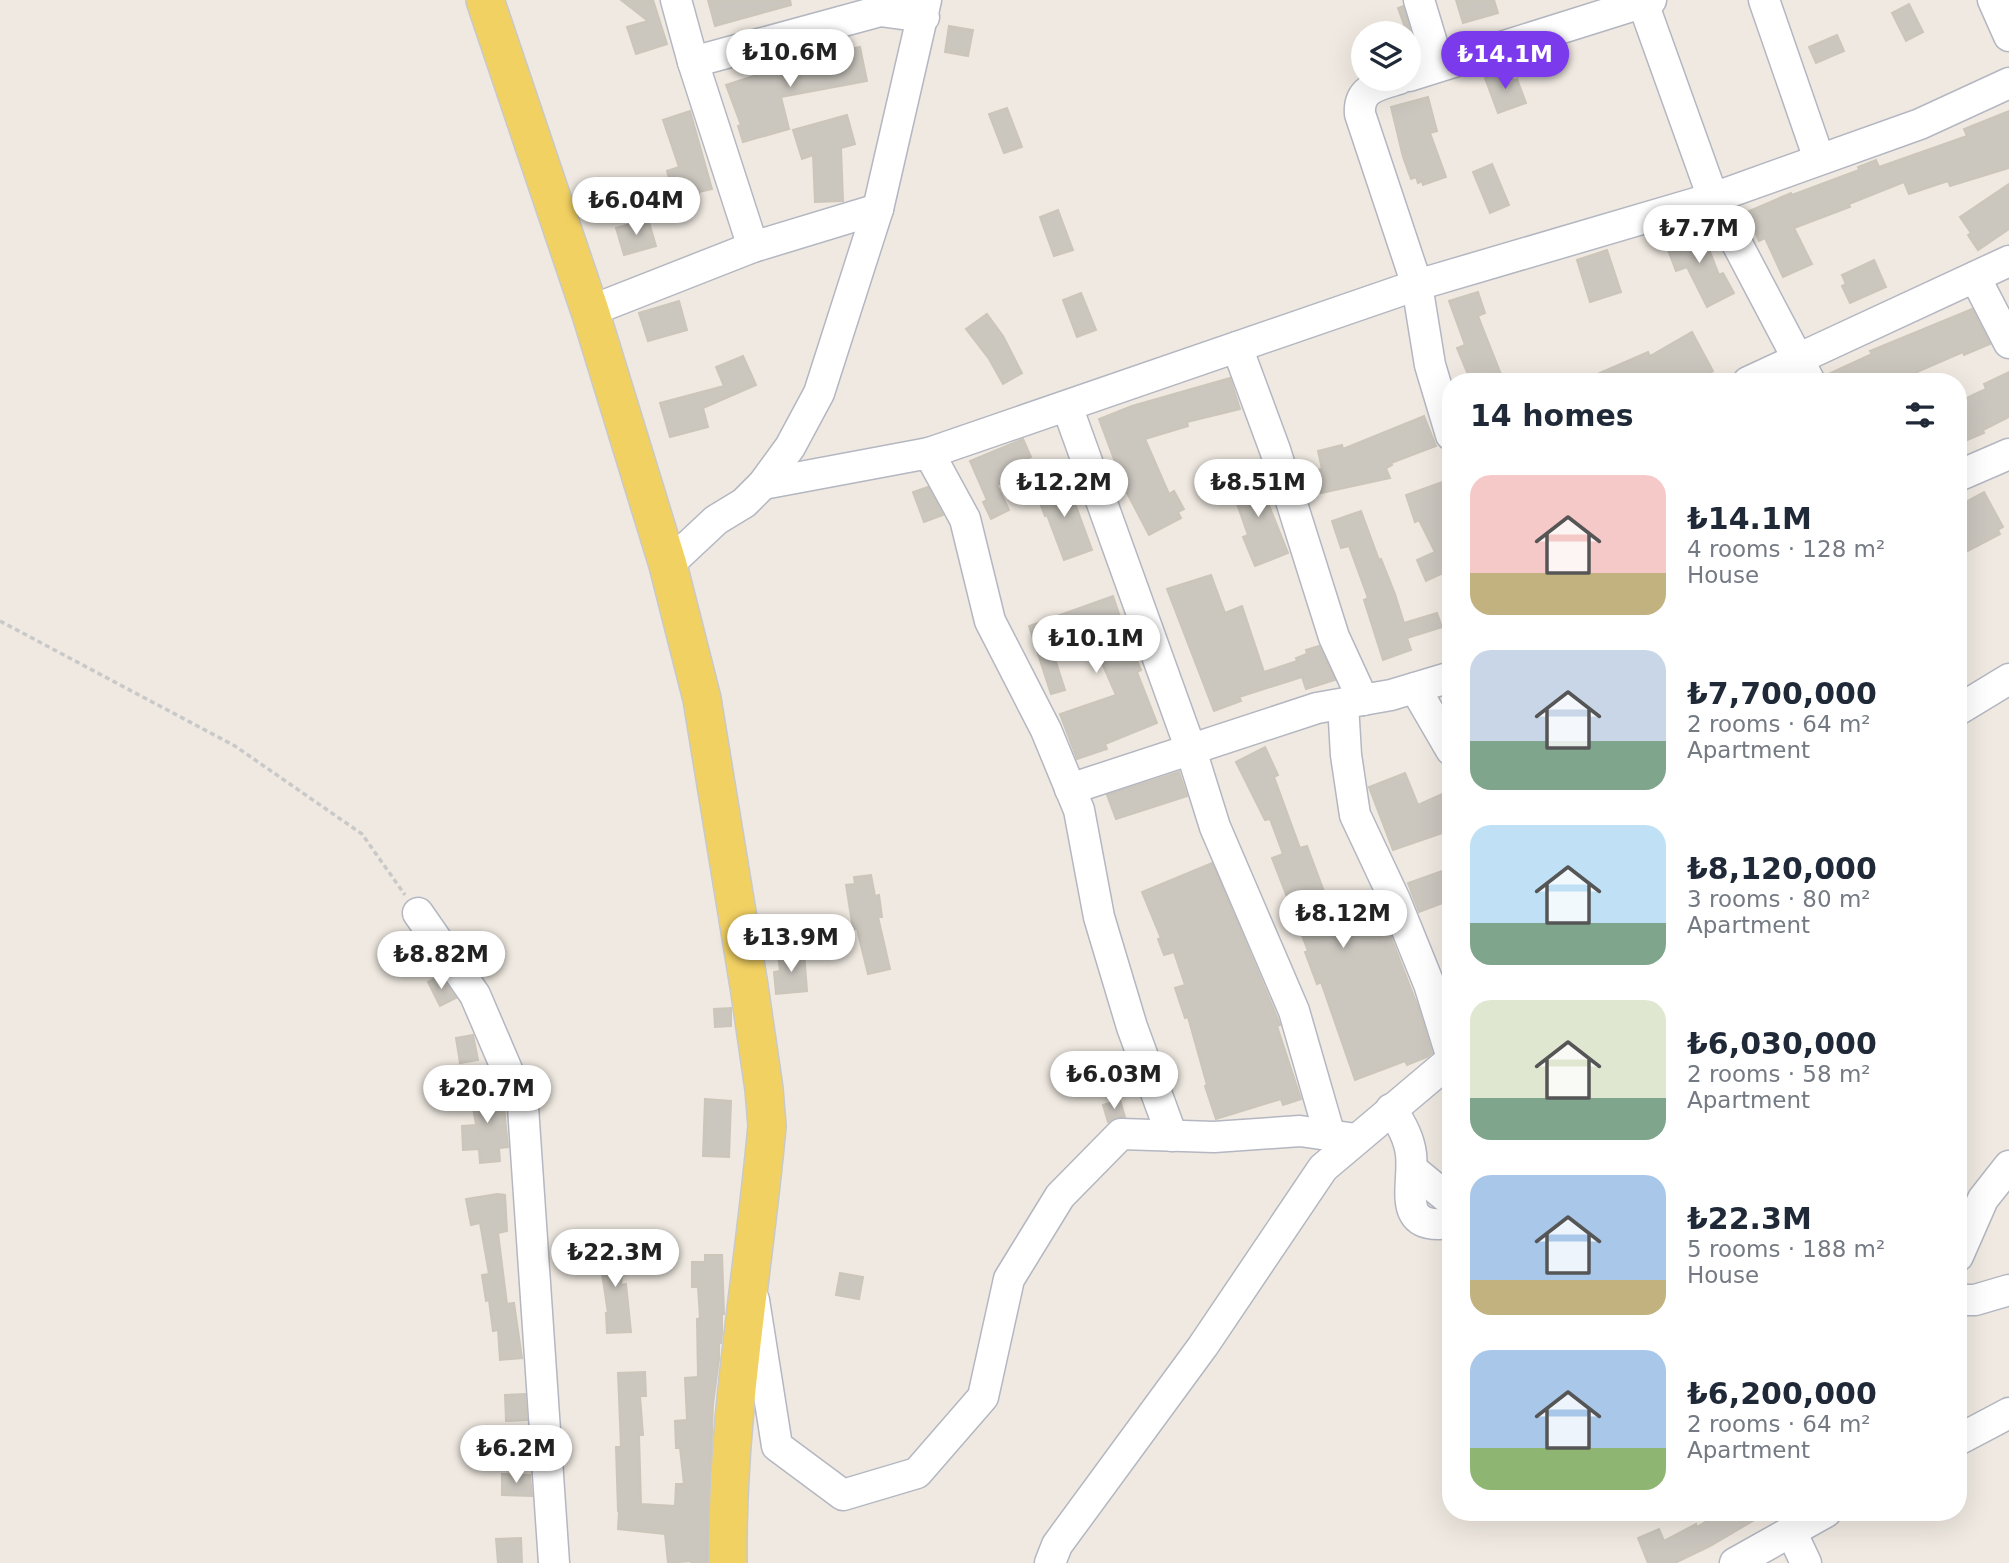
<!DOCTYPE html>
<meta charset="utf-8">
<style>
:root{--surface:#fff;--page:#f6f6f7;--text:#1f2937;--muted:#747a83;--accent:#7c3aed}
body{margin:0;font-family:"DejaVu Sans",sans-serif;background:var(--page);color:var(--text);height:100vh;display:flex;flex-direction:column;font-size:26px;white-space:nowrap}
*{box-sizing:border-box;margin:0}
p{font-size:23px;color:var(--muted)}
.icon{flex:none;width:38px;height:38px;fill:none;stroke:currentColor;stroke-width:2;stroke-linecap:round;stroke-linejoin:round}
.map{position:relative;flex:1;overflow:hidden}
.drawer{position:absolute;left:1442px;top:373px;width:525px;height:1148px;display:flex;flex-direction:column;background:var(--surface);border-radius:28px;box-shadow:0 7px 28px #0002}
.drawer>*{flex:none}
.tools{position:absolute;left:1351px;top:21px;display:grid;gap:14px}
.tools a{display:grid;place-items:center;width:70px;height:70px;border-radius:50%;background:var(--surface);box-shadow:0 7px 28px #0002;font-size:35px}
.price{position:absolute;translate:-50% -60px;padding:0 16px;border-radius:24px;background:#fff;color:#222;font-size:23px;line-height:46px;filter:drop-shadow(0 2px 4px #0008)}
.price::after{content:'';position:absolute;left:50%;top:42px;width:21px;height:16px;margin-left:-10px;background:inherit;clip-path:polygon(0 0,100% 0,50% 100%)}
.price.on{background:var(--accent);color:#fff}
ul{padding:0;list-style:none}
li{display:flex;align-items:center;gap:21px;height:175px;padding:0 28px}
li span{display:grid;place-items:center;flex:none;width:196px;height:140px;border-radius:21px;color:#555}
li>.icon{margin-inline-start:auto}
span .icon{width:84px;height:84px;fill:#fffc;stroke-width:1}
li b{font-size:30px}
h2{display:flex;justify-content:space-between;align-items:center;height:84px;padding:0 28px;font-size:30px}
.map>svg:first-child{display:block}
.building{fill:#cbc7bf;stroke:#cbc5ba;stroke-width:2}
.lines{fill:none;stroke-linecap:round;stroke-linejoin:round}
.minor-casing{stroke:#b4b7c1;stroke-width:33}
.major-casing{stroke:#c9c9c9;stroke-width:40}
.path{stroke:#c9c9c9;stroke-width:3.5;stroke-dasharray:5 3.5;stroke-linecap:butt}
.minor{stroke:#fff;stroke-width:30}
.major{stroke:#f2d163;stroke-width:37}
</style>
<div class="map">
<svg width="2009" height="1563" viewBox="0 0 2009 1563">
<rect width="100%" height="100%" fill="#efe9e1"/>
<g class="building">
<path d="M621 0H653L667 44 636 54 627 27 648 21Z"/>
<path d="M708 0H790L791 5 715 26Z"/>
<path d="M1456 0H1494L1498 13 1463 23Z"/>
<path d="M1909 4 1923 32 1906 41 1892 13Z"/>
<path d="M1403 6 1412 37 1409 38 1398 8Z"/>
<path d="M949 26 973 30 968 56 945 52Z"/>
<path d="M1837 35 1844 51 1816 63 1809 47Z"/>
<path d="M860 47 867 81 781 97 789 129 743 142 738 126 741 125 726 85 795 63 794 57 817 53V56Z"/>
<path d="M1509 69 1514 81 1517 79 1526 103 1498 113 1485 78Z"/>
<path d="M1428 97 1437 131 1430 133 1446 177 1423 185 1422 181 1418 183 1416 177 1411 179 1403 157 1391 107Z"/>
<path d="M1007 108 1022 147 1004 153 989 114Z"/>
<path d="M690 111 712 189 699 192V196L676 202 667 171 679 167 663 120Z"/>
<path d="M2009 111V168L1950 186 1948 181 1909 194 1904 182 1849 204 1850 207 1794 228 1812 264 1783 277 1765 238 1759 241 1747 212 1791 193 1792 195 1859 170 1858 167 1876 160 1879 167 1967 136 1964 129Z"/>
<path d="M847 115 855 144 841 148 843 201 815 202 813 155 802 159 793 130Z"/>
<path d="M1492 164 1509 205 1490 213 1473 172Z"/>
<path d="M2009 184V229L1978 250 1968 235 1971 233 1960 217Z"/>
<path d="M1058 210 1073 250 1054 256 1040 217Z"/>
<path d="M648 219 656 246 624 255 616 228Z"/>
<path d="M1700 226 1719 275 1723 273 1734 293 1707 307 1687 267 1676 271 1664 239Z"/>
<path d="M1607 250 1621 292 1590 302 1577 260Z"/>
<path d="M1874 260 1886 287 1850 303 1842 286 1846 284 1842 275Z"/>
<path d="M1478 292 1485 313 1478 316 1504 382H1471L1457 348 1465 345 1449 301Z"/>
<path d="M1081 293 1096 330 1077 337 1063 300Z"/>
<path d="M679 301 687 330 648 341 639 313Z"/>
<path d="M1972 309 1990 344 1964 355 1963 352 1910 375 1913 382H1827L1826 375 1872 354 1870 351Z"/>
<path d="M987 314 1003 336 1022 373 1003 384 989 359 966 329Z"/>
<path d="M1692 332 1713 371 1694 382H1579L1648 352 1650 356Z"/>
<path d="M743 356 756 385 703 408 708 427 670 437 660 403 724 386 716 367Z"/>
<path d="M2009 372V417L1983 430 1984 433 1958 444V402L1986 389 1984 384Z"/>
<path d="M1230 378 1240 409 1187 422 1188 426 1145 439 1169 494 1174 491 1184 509 1178 512 1181 518 1149 535 1126 491 1099 419 1132 406Z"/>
<path d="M1424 416 1436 446 1391 463 1392 465 1386 468 1390 478 1321 493 1316 470 1322 469 1318 451 1342 445 1343 449Z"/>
<path d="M1023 439 1031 457 1004 469 1009 480 997 485 1009 510 991 519 983 502 987 500 970 461Z"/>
<path d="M1259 471 1268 498H1266L1288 553 1255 566 1243 537 1248 535 1229 481Z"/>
<path d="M1061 480 1065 489 1069 487 1092 550 1064 560 1047 515 1045 516 1035 490Z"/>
<path d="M1445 481 1451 499V584L1445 572 1426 581 1417 560 1435 552 1419 520 1415 522 1406 495Z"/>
<path d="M928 487 943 515 924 522 913 492Z"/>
<path d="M1984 492 2003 527 1998 530 2000 534 1958 556V506Z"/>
<path d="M1361 511 1379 560 1381 559 1395 594 1404 623 1437 613 1442 627 1407 638 1411 650 1383 660 1364 600 1368 598 1349 546 1341 548 1332 521Z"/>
<path d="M1211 575 1225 613 1242 606 1264 672 1297 661 1296 658 1307 654 1306 650 1319 646 1335 680 1306 689 1302 677 1239 697 1241 701 1214 711 1167 589Z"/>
<path d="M1113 596 1127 638 1141 670 1137 672 1157 723 1105 744 1107 749 1077 759 1060 714 1116 695 1095 647 1055 659 1065 690 1051 694 1029 626Z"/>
<path d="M1265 747 1278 775 1274 777 1300 848 1307 846 1341 937 1385 922 1418 1007 1432 1053 1427 1057 1407 1065 1405 1061 1355 1080 1321 982 1317 984 1305 952 1308 951 1272 858 1283 854 1270 819 1265 820 1236 762Z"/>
<path d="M1179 772 1187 796 1116 819 1107 795Z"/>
<path d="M1405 773 1418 805 1451 790V830L1393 850 1369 787Z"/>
<path d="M1212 863 1277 1017 1280 1025 1277 1026 1301 1099 1283 1105 1281 1099 1216 1119 1205 1086 1207 1085 1188 1017 1185 1018 1175 988 1185 985 1174 952 1164 955 1158 939 1161 938 1142 892Z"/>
<path d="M1442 871 1451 900 1419 912 1408 883Z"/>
<path d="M871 875 875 896 879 895 882 917H878L890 969 868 974 857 929H853L846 885 855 884 854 877Z"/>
<path d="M804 952 807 991 776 994 774 972 780 971 778 954Z"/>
<path d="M440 976 456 998 440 1006 428 982Z"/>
<path d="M731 1008V1026L715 1027 714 1009Z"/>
<path d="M473 1035 478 1060 460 1063 456 1038Z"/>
<path d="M495 1085 504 1107 508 1147 499 1148 500 1161 480 1163 479 1149 463 1150 462 1126 476 1125 470 1088Z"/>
<path d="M705 1099 731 1101 729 1157 703 1156Z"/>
<path d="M1120 1100 1125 1117 1115 1118 1108 1122 1103 1105Z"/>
<path d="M497 1194 505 1195 507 1231 498 1233 507 1304 514 1303 522 1358 500 1360 498 1330 493 1331 489 1300 486 1301 482 1275 489 1274 480 1223 471 1225 466 1199Z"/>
<path d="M602 1243 625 1246 621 1285 626 1284 631 1332 607 1333 606 1313H608L600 1260Z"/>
<path d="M705 1255H722L724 1314H722V1333L721 1343H719V1359L713 1404 707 1563H691V1561L668 1563 665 1534 618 1529 619 1511H618L616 1447H621L618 1373 645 1372 646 1396H640L643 1435H639L641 1504 675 1506 676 1484H684L680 1448H676L675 1421 687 1420 685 1378 698 1377 697 1319 700 1318 698 1287H692V1262H705Z"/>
<path d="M840 1273 863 1277 859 1299 836 1295Z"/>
<path d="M525 1394 527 1420 506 1421 505 1395Z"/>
<path d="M502 1474 530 1475 532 1496 502 1495Z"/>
<path d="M1722 1512H1768L1710 1546 1675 1563H1648L1638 1538 1659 1529 1664 1541 1696 1524 1697 1527Z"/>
<path d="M521 1538 522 1563H498L496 1539Z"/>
</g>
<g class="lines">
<defs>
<g id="minor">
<path d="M676 0 693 62 753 247"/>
<path d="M1419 0 1439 66"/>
<path d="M1764 0 1819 159"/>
<path d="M1993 0 2009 36"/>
<path d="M1643 3 1713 198 1810 382"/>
<path d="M693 62 880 11 924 17"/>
<path d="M1409 76 1651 0"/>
<path d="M1399 79C1379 85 1358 88 1360 114L1417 285 1430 365 1451 435"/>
<path d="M1975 277 2009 343"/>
<path d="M590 311 753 247 878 209"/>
<path d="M1237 347 1275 450 1334 637 1363 700"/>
<path d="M1748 382 2009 261"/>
<path d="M1067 406 1191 750 1215 827 1294 1011 1330 1136"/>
<path d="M929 453 1417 285 1713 198 1920 124 2009 83"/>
<path d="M1958 476 2009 454"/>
<path d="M763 484 929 453 965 519 990 621 1046 730 1079 810 1099 917 1132 1027 1172 1136"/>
<path d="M668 565 716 520 744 503 763 484 790 447 819 393 878 209 926 0"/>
<path d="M1415 688 1451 750"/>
<path d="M1343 704 1346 755 1355 815 1395 900 1429 984 1451 1055"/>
<path d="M1958 710 2009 679"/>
<path d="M1070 789 1317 708 1391 695 1451 677"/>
<path d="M418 913 475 995 523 1107 554 1563"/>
<path d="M1391 1109C1401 1123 1409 1137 1411 1154 1415 1185 1394 1232 1451 1223"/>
<path d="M1412 1169 1451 1201"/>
<path d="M1958 1256 1983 1199 2009 1166"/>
<path d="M754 1300 777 1446 843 1495 917 1473 983 1397 1009 1279 1060 1196 1121 1134 1214 1137 1300 1131 1356 1139"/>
<path d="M1958 1300H1975L2009 1290"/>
<path d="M1958 1440 2009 1413"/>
<path d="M1791 1531 1806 1563"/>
<path d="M1050 1563 1057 1545 1203 1346 1323 1168 1451 1060"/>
<path d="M1735 1563 1826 1512"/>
</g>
<path id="major" d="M485 0 590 311 668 565 702 699 749 986 764 1089 767 1126C754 1272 726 1416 728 1563"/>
</defs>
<use href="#minor" class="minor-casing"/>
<use href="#major" class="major-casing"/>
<path class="path" d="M0 621 235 746 362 834 405 895"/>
<use href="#minor" class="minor"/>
<use href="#major" class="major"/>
</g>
</svg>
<div class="tools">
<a><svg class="icon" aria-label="layers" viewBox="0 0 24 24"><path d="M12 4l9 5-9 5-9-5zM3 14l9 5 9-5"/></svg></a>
</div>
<b class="price" style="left:790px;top:89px">₺10.6M</b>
<b class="price on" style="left:1505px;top:91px">₺14.1M</b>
<b class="price" style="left:636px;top:237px">₺6.04M</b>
<b class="price" style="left:1699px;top:265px">₺7.7M</b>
<b class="price" style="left:1064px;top:519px">₺12.2M</b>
<b class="price" style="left:1258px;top:519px">₺8.51M</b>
<b class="price" style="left:1096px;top:675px">₺10.1M</b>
<b class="price" style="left:1343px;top:950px">₺8.12M</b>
<b class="price" style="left:791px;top:974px">₺13.9M</b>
<b class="price" style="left:441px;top:991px">₺8.82M</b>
<b class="price" style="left:1114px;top:1111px">₺6.03M</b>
<b class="price" style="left:487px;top:1125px">₺20.7M</b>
<b class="price" style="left:615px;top:1289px">₺22.3M</b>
<b class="price" style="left:516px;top:1485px">₺6.2M</b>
<section class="drawer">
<h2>14 homes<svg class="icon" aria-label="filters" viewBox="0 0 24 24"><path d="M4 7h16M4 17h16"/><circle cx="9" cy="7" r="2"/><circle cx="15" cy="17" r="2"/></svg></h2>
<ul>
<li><span style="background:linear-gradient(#f6c9c9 70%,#c2b280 0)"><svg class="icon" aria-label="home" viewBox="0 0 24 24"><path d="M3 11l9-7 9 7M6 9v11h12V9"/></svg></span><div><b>₺14.1M</b><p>4 rooms · 128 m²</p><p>House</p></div></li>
<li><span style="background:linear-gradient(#c9d6e8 65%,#7fa58c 0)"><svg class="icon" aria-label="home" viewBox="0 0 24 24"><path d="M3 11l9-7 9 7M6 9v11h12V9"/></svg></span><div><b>₺7,700,000</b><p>2 rooms · 64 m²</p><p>Apartment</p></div></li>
<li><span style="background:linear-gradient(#bfe0f5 70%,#7fa58c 0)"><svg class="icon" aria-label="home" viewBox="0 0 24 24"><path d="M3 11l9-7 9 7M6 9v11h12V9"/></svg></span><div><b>₺8,120,000</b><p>3 rooms · 80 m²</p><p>Apartment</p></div></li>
<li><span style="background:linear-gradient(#dfe7d0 70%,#7fa58c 0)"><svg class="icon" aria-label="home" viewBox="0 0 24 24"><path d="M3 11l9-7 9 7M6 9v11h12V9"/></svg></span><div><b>₺6,030,000</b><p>2 rooms · 58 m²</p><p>Apartment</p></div></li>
<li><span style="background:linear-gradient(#a9c7e8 75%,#c2b280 0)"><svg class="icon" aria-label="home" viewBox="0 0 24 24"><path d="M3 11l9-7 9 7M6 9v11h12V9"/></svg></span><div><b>₺22.3M</b><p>5 rooms · 188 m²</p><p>House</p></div></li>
<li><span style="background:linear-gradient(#a9c7e8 70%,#8fb573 0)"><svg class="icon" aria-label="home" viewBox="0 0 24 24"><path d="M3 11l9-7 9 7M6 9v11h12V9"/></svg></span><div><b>₺6,200,000</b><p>2 rooms · 64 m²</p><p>Apartment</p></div></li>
</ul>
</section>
</div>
